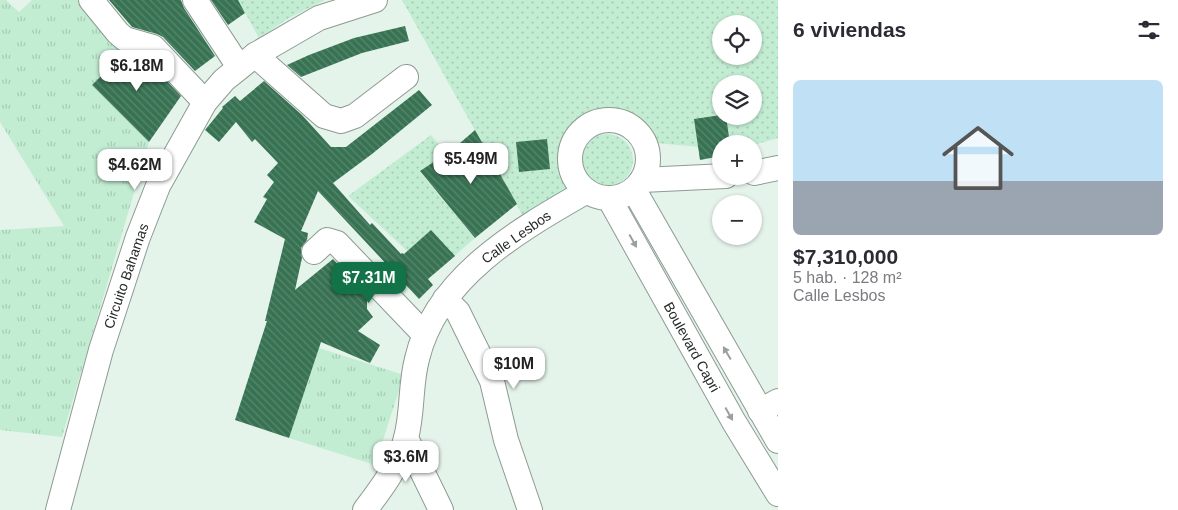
<!DOCTYPE html>
<html lang="es">
<meta charset="utf-8">
<style>
:root{--surface:#fff;--page:#f7f7f7;--text:#2b2b33;--muted:#7c7c81;--line:#e1e1e2;--accent:#127248}
body{margin:0;font-family:Arial,sans-serif;background:var(--page);color:var(--text);height:100vh;display:flex;flex-direction:column;font-size:19px;white-space:nowrap}
*{box-sizing:border-box;margin:0}
p{font-size:16px;color:var(--muted)}
.icon{flex:none;width:28px;height:28px;fill:none;stroke:currentColor;stroke-width:2;stroke-linecap:round;stroke-linejoin:round}
.map{position:relative;flex:1;overflow:hidden}
.sheet{display:flex;flex-direction:column;background:var(--surface);width:400px}
.sheet>*{flex:none}
.buttons{position:absolute;left:712px;top:15px;display:grid;gap:10px}
.buttons a{display:grid;place-items:center;width:50px;height:50px;border-radius:50%;background:var(--surface);box-shadow:0 1px 4px #0004;font-size:25px}
.price{position:absolute;translate:-50% -42px;padding:0 11px;border-radius:10px;background:#fff;color:#222;font-size:16px;line-height:32px;filter:drop-shadow(0 1px 2px #0008)}
.price::after{content:'';position:absolute;left:50%;top:30px;width:15px;height:11px;margin-left:-8px;background:inherit;clip-path:polygon(0 0,100% 0,50% 100%)}
.price.active{background:var(--accent);color:#fff}
ul{padding:0;list-style:none}
li{display:grid;align-content:center;gap:10px;height:265px;padding:0 15px}
li+li{border-top:1px solid var(--line)}
li span{display:grid;place-items:center;height:155px;border-radius:8px;color:#555}
li>.icon{margin-inline-start:auto}
span .icon{width:90px;height:90px;fill:#fffc;stroke-width:1}
li b{font-size:21px}
h2{display:flex;justify-content:space-between;align-items:center;height:60px;padding:0 15px;font-size:21px}
main{display:flex;flex:1;min-height:0}
.map>svg:first-child{display:block}
.grass{fill:url(#grass-tufts)}
.park{fill:url(#park-dots);fill-rule:evenodd}
.building{fill:url(#building-back-hatch)}
.lines{fill:none;stroke-linecap:round;stroke-linejoin:round}
.minor-casing{stroke:#8d9b92;stroke-width:26}
.minor{stroke:#fff;stroke-width:24}
.oneway{fill:#9d9f9e}
.labels{text-anchor:middle;stroke-width:5;stroke-linejoin:round;paint-order:stroke}
.street-label{font-size:14px;fill:#252a27;stroke:#fff}
</style>
<main>
<div class="map">
<svg width="778" height="510" viewBox="0 0 778 510">
<defs>
<pattern id="grass-tufts" width="24" height="20" patternUnits="userSpaceOnUse" patternTransform="scale(1.25)"><rect width="24" height="20" fill="#c3edd3"/><path d="M3 7l-1-3M5 7V3M7 7l1-3M15 17l-1-3M17 17v-4M19 17l1-3" fill="none" stroke="#a7cbb5"/></pattern>
<pattern id="park-dots" width="8" height="8" patternUnits="userSpaceOnUse" patternTransform="scale(1.25)"><rect width="8" height="8" fill="#c3edd3"/><path d="M2 2h.1M6 6h.1" fill="none" stroke="#a7cbb5" stroke-width="1.8" stroke-linecap="round"/></pattern>
<pattern id="building-back-hatch" width="6" height="6" patternUnits="userSpaceOnUse" patternTransform="scale(1.25)"><rect width="6" height="6" fill="#377353"/><path d="M-1 5l2 2M0 0l6 6M5-1l2 2" fill="none" stroke="#59866e"/></pattern>
</defs>
<rect width="100%" height="100%" fill="#e5f4ea"/>
<g class="grass">
<path d="M0 0H6L19 12 32 0H86L124 52 114 54 105 63 109 67 92 85 149 142 62 437 0 430V230L64 226 0 122Z"/>
<path d="M319 348 404 375 375 465 289 438Z"/>
</g>
<g class="park">
<path d="M238 0H325L289 18 259 38Z"/>
<path d="M402 0H778V138L754 145 721 144V149L645 142C612 95 553 131 577 183L524 218ZM721 24H754V56H721ZM721 84H754V116H721Z"/>
<circle cx="607" cy="160" r="26"/>
<path d="M431 135 446 153 420 172 475 238 433 275 348 196Z"/>
</g>
<g class="building">
<path d="M109 0H181L184 8 215 56 195 71 163 37 157 34 132 27Z"/>
<path d="M211 0H238L245 13 228 25Z"/>
<path d="M405 26 409 41 362 53 301 77 287 65 309 55 354 38Z"/>
<path d="M122 52 146 59 181 96 149 142 92 85 109 68 105 63 114 54Z"/>
<path d="M264 81 302 115 331 147H346L419 90 432 105 372 154 333 183 370 225 372 223 401 254 402 253 404 254 431 230 455 256 428 279 433 285 419 299 318 191 301 231 308 233 307 240 301 248 302 258 295 290 333 259 367 295V309L373 317 358 331 380 345 370 363 321 342 289 438 235 420 267 321H265L285 239 254 222 267 199 263 197 274 182 267 175 278 163 255 139 252 142 236 122 219 142 205 130 223 108 222 107 235 96 240 101Z"/>
<path d="M721 115 726 116 730 144H721V156L700 160 694 119Z"/>
<path d="M475 130 517 204 475 238 420 171 452 150Z"/>
<path d="M547 139 550 169 519 172 516 142Z"/>
</g>
<g class="lines">
<defs>
<g id="minor">
<path d="M91 0 118 33 125 39 153 47 205 102"/>
<path d="M195 0 239 67"/>
<path d="M255 55 324 116 341 121 355 116 406 77"/>
<circle cx="609" cy="159" r="39"/>
<path d="M754 173 778 168"/>
<path d="M642 180 726 176"/>
<path d="M634 190 778 441"/>
<path d="M609 198 734 422 778 494"/>
<path d="M314 252 327 240 337 243 424 334"/>
<path d="M445 299 458 312 492 381 506 440 530 510"/>
<path d="M760 411 778 401"/>
<path d="M406 438 441 510"/>
<path d="M58 510 101 350 138 237 158 186 205 102 224 80 255 55 319 18 375 0"/>
<path d="M365 510C381 489 400 464 406 438 413 412 410 385 417 359 436 277 519 230 587 191"/>
</g>
</defs>
<use href="#minor" class="minor-casing"/>
<use href="#minor" class="minor"/>
</g>
<defs><path id="oneway-solid" d="M-6-.8H1V-3.2L6.5 0L1 3.2V.8H-6Z" transform="scale(1.25)"/></defs>
<g class="oneway">
<use href="#oneway-solid" transform="translate(633 241) rotate(61)"/>
<use href="#oneway-solid" transform="translate(727 353) rotate(-120)"/>
<use href="#oneway-solid" transform="translate(729 414) rotate(61)"/>
</g>
<g class="labels">
<g class="street-label">
<text transform="translate(516 237) rotate(-35)" y="5">Calle Lesbos</text>
<text transform="translate(126 276) rotate(-71)" y="5">Circuito Bahamas</text>
<text transform="translate(692 347) rotate(61)" y="5">Boulevard Capri</text>
</g>
</g>
</svg>
<div class="buttons">
<a><svg class="icon" aria-label="locate" viewBox="0 0 24 24"><circle cx="12" cy="12" r="6"/><path d="M12 2v4M12 18v4M2 12h4M18 12h4"/></svg></a>
<a><svg class="icon" aria-label="layers" viewBox="0 0 24 24"><path d="M12 4l9 5-9 5-9-5zM3 14l9 5 9-5"/></svg></a>
<a>+</a>
<a>−</a>
</div>
<b class="price" style="left:137px;top:92px">$6.18M</b>
<b class="price" style="left:471px;top:185px">$5.49M</b>
<b class="price" style="left:135px;top:191px">$4.62M</b>
<b class="price active" style="left:369px;top:304px">$7.31M</b>
<b class="price" style="left:514px;top:390px">$10M</b>
<b class="price" style="left:406px;top:483px">$3.6M</b>
</div>
<section class="sheet">
<h2>6 viviendas<svg class="icon" aria-label="filters" viewBox="0 0 24 24"><path d="M4 7h16M4 17h16"/><circle cx="9" cy="7" r="2"/><circle cx="15" cy="17" r="2"/></svg></h2>
<ul>
<li><span style="background:linear-gradient(#bfe0f5 65%,#9aa5b1 0)"><svg class="icon" aria-label="home" viewBox="0 0 24 24"><path d="M3 11l9-7 9 7M6 9v11h12V9"/></svg></span><div><b>$7,310,000</b><p>5 hab. · 128 m²</p><p>Calle Lesbos</p></div></li>
</ul>
</section>
</main>
